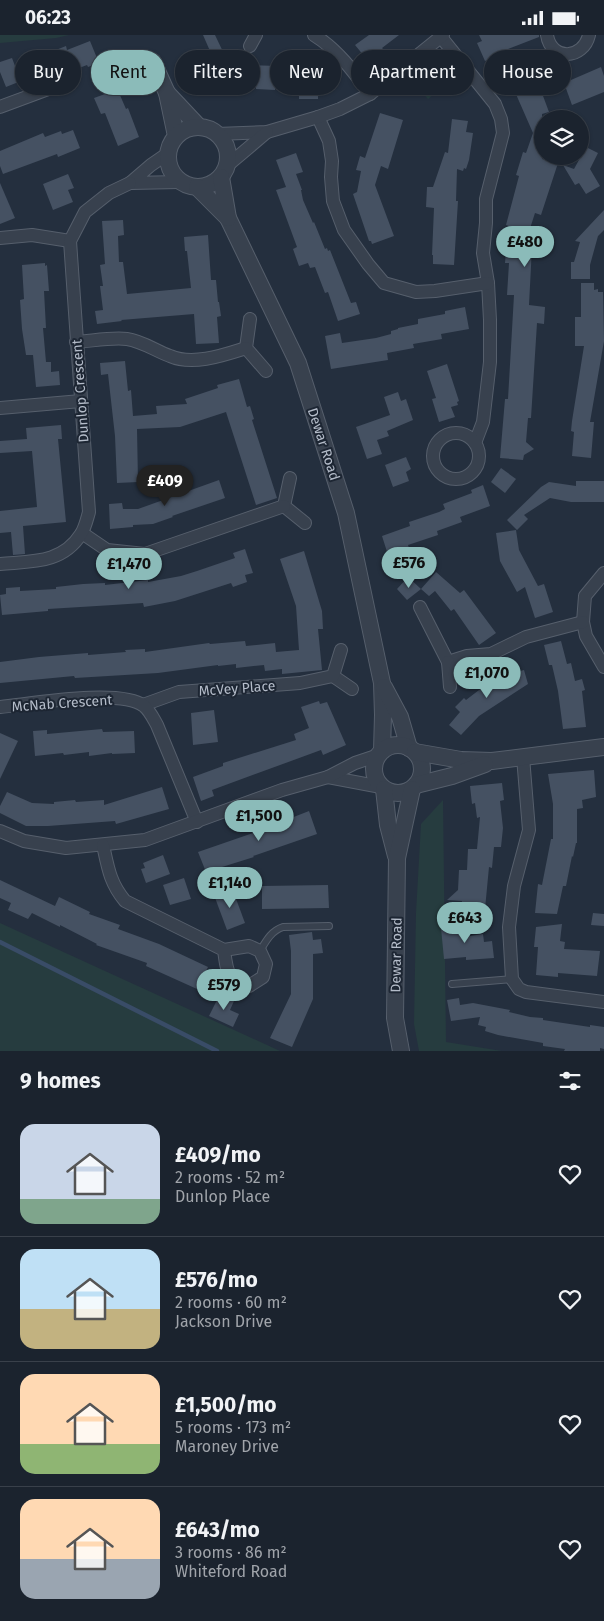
<!DOCTYPE html>
<meta charset="utf-8">
<style>
:root{--surface:#1b232e;--page:#242b36;--text:#f1f3f6;--muted:#a0a4aa;--line:#39404a;--accent:#8bbbb9}
body{margin:0;font-family:"Fira Sans",sans-serif;background:var(--page);color:var(--text);height:100vh;display:flex;flex-direction:column;font-size:19px;white-space:nowrap}
*{box-sizing:border-box;margin:0}
p{font-size:16px;color:var(--muted)}
.icon{flex:none;width:28px;height:28px;fill:none;stroke:currentColor;stroke-width:2;stroke-linecap:round;stroke-linejoin:round}
.map{position:relative;height:1016px;overflow:hidden}
.drawer{display:flex;flex-direction:column;background:var(--surface);flex:1}
.drawer>*{flex:none}
.top-card{position:absolute;left:15px;top:15px;width:575px;height:45px;display:flex;gap:10px}
.tools{position:absolute;left:534px;top:75px;display:grid;gap:10px}
.tools a{display:grid;place-items:center;width:55px;height:55px;border-radius:50%;background:var(--surface);box-shadow:0 1px 4px #0004,0 0 0 1px var(--line);font-size:25px}
.price{position:absolute;translate:-50% -42px;padding:0 11px;border-radius:18px;background:var(--accent);color:#111;font-size:16px;line-height:32px;filter:drop-shadow(0 1px 2px #0008)}
.price::after{content:'';position:absolute;left:50%;top:30px;width:15px;height:11px;margin-left:-8px;background:inherit;clip-path:polygon(0 0,100% 0,50% 100%)}
.price.selected{background:#222;color:#fff}
ul{padding:0;list-style:none}
li{display:flex;align-items:center;gap:15px;height:125px;padding:0 20px}
li+li{border-top:1px solid var(--line)}
li span{display:grid;place-items:center;flex:none;width:140px;height:100px;border-radius:15px;color:#555}
li>.icon{margin-inline-start:auto}
span .icon{width:60px;height:60px;fill:#fffc;stroke-width:1}
li b{font-size:21px}
h2{display:flex;justify-content:space-between;align-items:center;height:60px;padding:0 20px;font-size:21px}
.tag{padding:0 18px;border-radius:22px;background:var(--surface);box-shadow:0 1px 4px #0004,0 0 0 1px var(--line);font-size:18px;line-height:45px}
.tag.selected{background:var(--accent);color:#111}
.status{display:flex;justify-content:space-between;align-items:center;height:35px;padding:0 25px;background:var(--surface);direction:ltr}
.status svg{height:14px;fill:currentColor}
.map>svg:first-child{display:block}
.green{fill:#263c3f}
.lines{fill:none;stroke-linecap:round;stroke-linejoin:round}
.stream{stroke:#394c67;stroke-width:4.5}
.building{fill:#455162}
.service-casing{stroke:#565f6c;stroke-width:8}
.minor-casing{stroke:#565f6c;stroke-width:14}
.tertiary-casing{stroke:#565f6c;stroke-width:18}
.service{stroke:#38414e;stroke-width:6}
.minor{stroke:#38414e;stroke-width:12}
.tertiary{stroke:#38414e;stroke-width:16}
.labels{text-anchor:middle;stroke-width:4;stroke-linejoin:round;paint-order:stroke}
.street-label{font-size:14px;fill:#b4bcc9;stroke:#1d2633}
</style>
<div class="status"><b>06:23</b><svg viewBox="0 0 49 12"><path d="M0 12V9h3v3zM5 12V6h3v6zM10 12V3h3v9zM15 12V0h3v12zM26 1h20v11H26zM47 4h2v5h-2z"/></svg></div>
<div class="map">
<svg width="604" height="1016" viewBox="0 0 604 1016">
<rect width="100%" height="100%" fill="#242f3e"/>
<g class="green">
<path d="M0 0H69L56 3 0 8Z"/>
<path d="M433 25 449 46 428 64 411 44Z"/>
<path d="M443 765 446 1007 502 1016H419L414 989 416 878 421 789Z"/>
<path d="M0 888 280 1016H0Z"/>
</g>
<g class="lines">
<path class="stream" d="M0 907 217 1016"/>
</g>
<g class="building">
<path d="M203 0H215L227 25 238 20 243 30 279 31 276 33 275 55 256 54V41L233 51 225 47 221 49 207 18 210 16Z"/>
<path d="M369 0H399L382 13 384 15 369 27 355 10Z"/>
<path d="M479 0H539V2L500 17 501 19 485 26 477 8 482 6Z"/>
<path d="M90 6 99 28 88 32 87 30 74 35 70 25 47 35 49 40 28 49 26 44 6 52 0 37V27L12 23 15 31 66 11 67 15Z"/>
<path d="M601 32 604 41V57L572 70 564 48Z"/>
<path d="M529 33 530 35 533 34 549 77 542 79V124L558 128 541 180 535 178 524 212H532L529 270 545 272 544 289 537 288 531 383H528L526 407 534 414 524 420 523 425 500 423 505 364H508L514 260H507L509 228H505L507 205 511 192 506 190 519 141 516 140 523 117 526 118 533 98 508 41Z"/>
<path d="M299 37H333V52H318V64H299Z"/>
<path d="M113 44 126 74 128 73 139 102 118 111 105 78 101 79 94 63 105 59 101 49Z"/>
<path d="M380 78 403 85 388 134 381 131 375 150 394 201 372 209 371 206H369L353 159 357 157 361 136 356 135 360 121 365 123Z"/>
<path d="M452 84 468 86 466 97 473 98 469 125 466 134 464 133 463 136 457 134 456 166H458L454 230 433 229V220H432L434 173 426 172 427 152H433L445 117 448 118Z"/>
<path d="M73 95 80 113 58 122 57 119 3 139 0 131V116L43 98 45 102 61 96 62 99Z"/>
<path d="M586 112 598 118 590 134 600 151 586 159 579 148 575 150 563 130 574 134Z"/>
<path d="M296 118 303 137 296 139 302 155H301L303 165 313 188 314 187 325 214 327 213 328 216 330 215 351 268 356 267 360 279 338 286 328 257 325 258 315 232 310 233 308 228 299 231 293 214 297 212 276 155 286 152 276 125Z"/>
<path d="M68 139 74 153 68 155 73 167 53 175 43 149Z"/>
<path d="M0 148 15 183 0 189Z"/>
<path d="M604 175V195L598 201 590 230V244H571V227H574L580 207 575 206Z"/>
<path d="M123 185 124 200 118 201 119 227H123L127 259 191 253 187 216H185L184 202 208 200 211 245H216L218 267H219L221 281 217 282 219 308 196 309 194 279 121 285 122 286 97 289 95 276 103 275 100 251H103L100 230 105 229 102 186Z"/>
<path d="M45 228V231L47 230 49 256H44L46 293H43L46 327H51V337L59 336 60 350 36 352 33 320H26L22 294 20 265 24 264 22 230Z"/>
<path d="M581 248H594V255L598 254V257H603L604 306 590 387H594L591 423 572 421 574 397 571 396 572 386 584 311H575V282H581Z"/>
<path d="M465 272 469 294 441 299 442 304 413 309 414 313 387 318 388 325 331 334 325 301 340 298 342 308 376 303 391 299V296L398 294V293L418 289V284L445 279V276Z"/>
<path d="M125 326 128 356 131 355 133 381 157 379 156 371 187 369 185 364 218 353 217 350 239 344 247 372 250 371 254 384 252 385 277 463 256 470 226 377 180 392 137 394 138 447 117 448 115 401 108 339 101 340 100 328Z"/>
<path d="M447 329 459 366 457 367 458 370 451 372 455 382 439 387 432 364 436 363 427 336Z"/>
<path d="M398 357 401 366 406 364 413 385 387 396 389 401 377 405 382 419 367 424 356 392 390 380 384 362Z"/>
<path d="M61 390 62 404H58L66 487 23 491 25 519 13 520 11 497 0 498V476L37 472 32 416 0 418V406L27 404 26 393Z"/>
<path d="M406 422 411 434 406 437 409 446 393 452 385 430Z"/>
<path d="M501 433 516 444 505 458 491 447Z"/>
<path d="M219 445 225 463 172 481 173 482 153 489 133 490V492L110 494 109 469 122 468 123 474H138Z"/>
<path d="M576 446H604V467H571L550 463 524 480 528 484 517 495 507 485 541 452 549 447 576 451Z"/>
<path d="M483 450 490 471 460 482 462 487 437 496 438 500 408 510 410 516 389 523 382 501 410 491 409 487 439 477 445 474 443 469 472 458 471 455Z"/>
<path d="M516 495 519 515 538 551 544 549 553 577 535 583 525 552 517 557 500 526 496 498Z"/>
<path d="M245 514 253 538 245 540 247 547 233 552 231 548 175 566 144 572 143 568 113 570 48 574V576L2 580 0 560 6 559V553L20 552V556L56 554V552L83 549 105 548V550L148 545V547L181 541 197 536 235 523 233 518Z"/>
<path d="M304 516 322 576 323 594H318L322 635 282 639V634L265 636 264 630 236 633V629L218 631V630L158 638 75 643 74 641 0 648V627L39 622 88 618V620L126 617 125 615 145 614V617L209 608 210 609 245 606 246 611 275 608 276 617 299 615 296 571 280 524Z"/>
<path d="M436 537 460 558 464 555 496 598 479 610 454 574 451 576 435 556 429 561 421 554Z"/>
<path d="M408 542 421 554 407 565 397 554Z"/>
<path d="M561 606 567 629 571 628 575 646 582 644 585 655 582 656 586 692 563 694 558 656 552 630H549L544 610Z"/>
<path d="M524 635 528 649 479 681 461 700 449 690 460 677 455 672 464 663 466 665 496 642Z"/>
<path d="M319 666 320 669 327 667 346 710 323 720 321 715 212 755 214 761 201 766 193 742 223 731V728L296 705 294 699 309 693 301 672Z"/>
<path d="M214 675 218 707 193 710 191 678Z"/>
<path d="M102 694 103 697 134 696 135 718 112 719V718L89 721V717L64 720 63 718 35 721 33 696 47 695V699Z"/>
<path d="M0 698 18 706 0 744Z"/>
<path d="M594 735 596 762 582 765 583 773 577 774V808H576L573 822 572 821 566 851H563L557 879 535 878 538 849 542 850 551 804H553V769L548 739Z"/>
<path d="M502 748 504 765 500 766 503 793 501 812H494L492 833 489 832 485 874 461 873 462 866 447 865 458 855 459 835H467L468 814H477L480 782 477 783 475 768 472 769 470 751Z"/>
<path d="M162 752 169 774 116 789 115 786 48 791H26L0 778V771L7 757 32 768 54 769V767L75 765 76 767 104 765V770Z"/>
<path d="M309 776 317 799 253 821 254 822 206 837 198 817 253 798Z"/>
<path d="M163 820 170 839 146 848 141 834 145 833 143 828Z"/>
<path d="M184 843 191 864 170 870 163 850Z"/>
<path d="M0 845 55 871 59 862 90 877 89 879 120 890 118 894 159 909 208 932 197 954 146 931 147 928 96 910 97 909 60 890V892L32 878 28 884 8 875 11 868 0 863Z"/>
<path d="M328 850 329 873 262 874V851Z"/>
<path d="M232 853 245 888 227 895 214 860Z"/>
<path d="M593 878 604 879V891L591 890Z"/>
<path d="M469 889 470 901 483 899 484 907 492 906 494 923 466 925V922L444 924 441 893Z"/>
<path d="M562 889 560 906 565 907 564 914 600 916 597 941 558 938V942L536 940 538 912H534L536 892Z"/>
<path d="M312 897 313 905 321 904 323 918 313 919V964L292 1012 270 1003 291 959V916L289 900Z"/>
<path d="M220 959 234 966 230 975 239 979 233 992 209 981Z"/>
<path d="M459 963 460 970 473 968 510 975 509 977 530 982 543 983V985L590 992V990L604 992V1014L600 1013V1016H564L565 1014 543 1011V1008L498 1000 485 996 486 992 478 990 480 982 451 986 447 965Z"/>
</g>
<g class="lines">
<defs>
<g id="service">
<path d="M260 916C266 906 271 896 283 892L329 891"/>
<path d="M452 949 512 944"/>
</g>
<g id="minor">
<path d="M314 0C337 14 354 37 370 59"/>
<path d="M547 0C551 26 583 25 589 0"/>
<path d="M441 2 495 69 501 84 503 98 486 164V188L483 218 488 248 490 285V327L483 387 475 408"/>
<path d="M250 11 256 0"/>
<path d="M0 72 70 46"/>
<path d="M318 82 329 106 332 126 331 142 333 166 344 195 368 229 384 248 416 257 435 256 488 248"/>
<path d="M217 99 267 97 318 82 340 74 370 59 443 0"/>
<path d="M167 119 151 130 130 148 180 147"/>
<path d="M228 130 267 97"/>
<path d="M0 203 32 200 70 206"/>
<path d="M250 284 246 313 266 336"/>
<path d="M76 307C92 306 112 302 127 304 142 306 156 316 170 321 193 331 224 320 246 313"/>
<path d="M0 373 81 366"/>
<circle cx="456" cy="421" r="23"/>
<path d="M290 443 284 471 305 488"/>
<path d="M82 498 107 515 145 519 284 471"/>
<path d="M0 529C31 526 62 529 81 499 85 493 87 484 89 477L70 206 85 177 109 158 130 148"/>
<path d="M604 538 585 561 583 587 586 601 604 632"/>
<path d="M420 572 448 627 467 621 491 619 526 602 583 587"/>
<path d="M448 627 450 652"/>
<path d="M333 641 352 654"/>
<path d="M143 670 179 657 300 648 333 641 341 615"/>
<path d="M0 672C31 669 120 653 144 671 150 676 153 683 157 690L197 787"/>
<path d="M523 722 529 795 514 851 509 892 512 944 519 954 526 957 604 967"/>
<path d="M328 742 381 752"/>
<path d="M0 796 24 806 66 813 145 805 282 755 328 742 355 728 379 720"/>
<path d="M103 810C108 833 110 848 125 866L224 915C227 937 227 945 249 951L263 942 266 929 260 916 249 911 224 915"/>
</g>
<g id="tertiary">
<path d="M153 27 167 58 176 101"/>
<path d="M167 58 198 91"/>
<circle cx="198" cy="122" r="30"/>
<path d="M221 142 228 183 298 328 346 478 382 648 383 680 382 716"/>
<path d="M197 152 228 183"/>
<path d="M384 652 400 682 409 713"/>
<circle cx="398" cy="734" r="24"/>
<path d="M415 717 461 725 492 726 604 712"/>
<path d="M416 750 452 741 485 729"/>
<path d="M384 754 388 790 396 821"/>
<path d="M401 1016 395 983 397 823 412 754"/>
</g>
</defs>
<use href="#service" class="service-casing"/>
<use href="#minor" class="minor-casing"/>
<use href="#tertiary" class="tertiary-casing"/>
<use href="#service" class="service"/>
<use href="#minor" class="minor"/>
<use href="#tertiary" class="tertiary"/>
</g>
<g class="labels">
<g class="street-label">
<text transform="translate(80 356) rotate(-94)" y="5">Dunlop Crescent</text>
<text transform="translate(324 409) rotate(72)" y="5">Dewar Road</text>
<text transform="translate(237 653) rotate(-4)" y="5">McVey Place</text>
<text transform="translate(62 668) rotate(-4)" y="5">McNab Crescent</text>
<text transform="translate(396 920) rotate(-89)" y="5">Dewar Road</text>
</g>
</g>
</svg>
<div class="tools">
<a><svg class="icon" aria-label="layers" viewBox="0 0 24 24"><path d="M12 4l9 5-9 5-9-5zM3 14l9 5 9-5"/></svg></a>
</div>
<b class="price" style="left:525px;top:233px">£480</b>
<b class="price selected" style="left:165px;top:472px">£409</b>
<b class="price" style="left:409px;top:554px">£576</b>
<b class="price" style="left:129px;top:555px">£1,470</b>
<b class="price" style="left:487px;top:664px">£1,070</b>
<b class="price" style="left:259px;top:807px">£1,500</b>
<b class="price" style="left:230px;top:874px">£1,140</b>
<b class="price" style="left:465px;top:909px">£643</b>
<b class="price" style="left:224px;top:976px">£579</b>
<div class="top-card">
<a class="tag">Buy</a>
<a class="tag selected">Rent</a>
<a class="tag">Filters</a>
<a class="tag">New</a>
<a class="tag">Apartment</a>
<a class="tag">House</a>
</div>
</div>
<section class="drawer">
<h2>9 homes<svg class="icon" aria-label="filters" viewBox="0 0 24 24"><path d="M4 7h16M4 17h16"/><circle cx="9" cy="7" r="2"/><circle cx="15" cy="17" r="2"/></svg></h2>
<ul>
<li><span style="background:linear-gradient(#c9d6e8 75%,#7fa58c 0)"><svg class="icon" aria-label="home" viewBox="0 0 24 24"><path d="M3 11l9-7 9 7M6 9v11h12V9"/></svg></span><div><b>£409/mo</b><p>2 rooms · 52 m²</p><p>Dunlop Place</p></div><svg class="icon" aria-label="heart" viewBox="0 0 24 24"><path d="M12 20l-8-8c-3-5 5-10 8-4 3-6 11-1 8 4z"/></svg></li>
<li><span style="background:linear-gradient(#bfe0f5 60%,#c2b280 0)"><svg class="icon" aria-label="home" viewBox="0 0 24 24"><path d="M3 11l9-7 9 7M6 9v11h12V9"/></svg></span><div><b>£576/mo</b><p>2 rooms · 60 m²</p><p>Jackson Drive</p></div><svg class="icon" aria-label="heart" viewBox="0 0 24 24"><path d="M12 20l-8-8c-3-5 5-10 8-4 3-6 11-1 8 4z"/></svg></li>
<li><span style="background:linear-gradient(#ffd9b3 70%,#8fb573 0)"><svg class="icon" aria-label="home" viewBox="0 0 24 24"><path d="M3 11l9-7 9 7M6 9v11h12V9"/></svg></span><div><b>£1,500/mo</b><p>5 rooms · 173 m²</p><p>Maroney Drive</p></div><svg class="icon" aria-label="heart" viewBox="0 0 24 24"><path d="M12 20l-8-8c-3-5 5-10 8-4 3-6 11-1 8 4z"/></svg></li>
<li><span style="background:linear-gradient(#ffd9b3 60%,#9aa5b1 0)"><svg class="icon" aria-label="home" viewBox="0 0 24 24"><path d="M3 11l9-7 9 7M6 9v11h12V9"/></svg></span><div><b>£643/mo</b><p>3 rooms · 86 m²</p><p>Whiteford Road</p></div><svg class="icon" aria-label="heart" viewBox="0 0 24 24"><path d="M12 20l-8-8c-3-5 5-10 8-4 3-6 11-1 8 4z"/></svg></li>
</ul>
</section>
